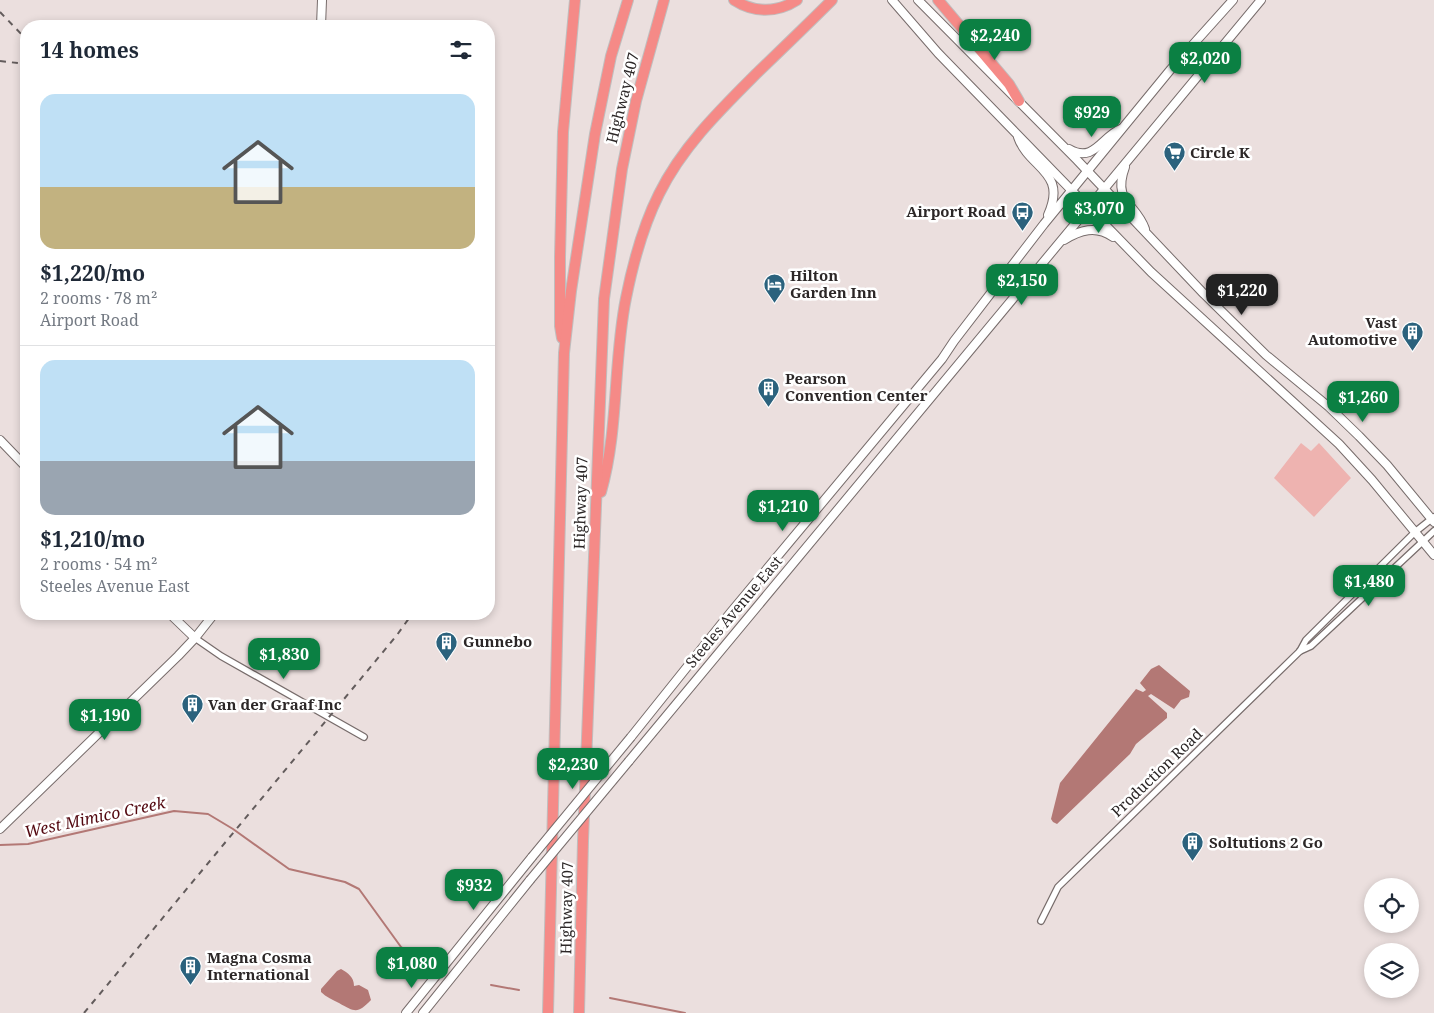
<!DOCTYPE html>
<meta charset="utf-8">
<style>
:root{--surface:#fff;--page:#f2f2f3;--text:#1f2937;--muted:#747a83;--line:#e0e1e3;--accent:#0b8043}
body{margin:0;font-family:"Noto Serif",serif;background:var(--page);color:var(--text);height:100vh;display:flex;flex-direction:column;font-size:19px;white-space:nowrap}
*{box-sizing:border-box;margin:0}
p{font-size:16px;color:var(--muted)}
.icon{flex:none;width:28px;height:28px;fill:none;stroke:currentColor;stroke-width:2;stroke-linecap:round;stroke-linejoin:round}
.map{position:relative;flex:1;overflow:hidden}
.side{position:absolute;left:20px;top:20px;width:475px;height:600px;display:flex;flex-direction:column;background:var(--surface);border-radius:20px;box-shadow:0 2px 8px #0003}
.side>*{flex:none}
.tools{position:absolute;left:1364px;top:878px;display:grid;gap:10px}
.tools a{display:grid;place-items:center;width:55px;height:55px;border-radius:50%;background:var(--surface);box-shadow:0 2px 8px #0003;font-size:25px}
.price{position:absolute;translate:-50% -42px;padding:0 11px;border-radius:10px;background:var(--accent);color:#fff;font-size:16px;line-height:32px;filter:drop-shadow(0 1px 2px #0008)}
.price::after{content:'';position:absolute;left:50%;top:30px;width:15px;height:11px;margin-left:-8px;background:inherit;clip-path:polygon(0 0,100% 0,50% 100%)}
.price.selected{background:#222;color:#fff}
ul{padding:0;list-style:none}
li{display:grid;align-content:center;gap:10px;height:265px;padding:0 20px}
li+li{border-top:1px solid var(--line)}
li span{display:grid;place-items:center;height:155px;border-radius:15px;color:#555}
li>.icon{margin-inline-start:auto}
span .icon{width:90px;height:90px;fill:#fffc;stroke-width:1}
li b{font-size:21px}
h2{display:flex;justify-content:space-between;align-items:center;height:60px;padding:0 20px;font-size:21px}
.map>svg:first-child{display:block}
.green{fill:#eeb3b0}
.water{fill:#b37875}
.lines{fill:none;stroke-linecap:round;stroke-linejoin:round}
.stream{stroke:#b37875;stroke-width:2}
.street-casing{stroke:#776c6b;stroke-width:8}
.secondary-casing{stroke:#776c6b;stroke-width:10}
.highway-casing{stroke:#c0bebe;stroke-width:12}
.street{stroke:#fff;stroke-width:5.5}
.secondary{stroke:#fff;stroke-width:8}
.highway{stroke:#f58a87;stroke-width:10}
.rail{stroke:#635c5c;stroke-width:2;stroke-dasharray:6 6;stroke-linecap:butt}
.secondary-bridge-casing{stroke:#776c6b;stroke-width:10;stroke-linecap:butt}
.secondary-bridge{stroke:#fff;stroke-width:8}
.labels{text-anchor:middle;stroke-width:5;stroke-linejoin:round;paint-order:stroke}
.street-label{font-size:15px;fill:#2c2727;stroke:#fff}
.poi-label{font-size:15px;font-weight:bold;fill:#2c2727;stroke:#fff;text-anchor:start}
.water-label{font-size:16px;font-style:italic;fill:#530810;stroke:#fff}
</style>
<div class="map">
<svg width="1434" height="1013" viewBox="0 0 1434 1013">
<rect width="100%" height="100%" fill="#ebdfde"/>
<path class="green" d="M1301 443 1311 451 1319 443 1351 478 1314 517 1274 478Z"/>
<g class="water">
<path d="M1159 665 1190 691 1189 697 1181 700 1174 709 1151 694 1148 696 1167 713V718L1136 744 1130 754 1057 824 1053 822 1051 819 1060 783 1136 689 1143 692 1146 690 1140 683 1151 669Z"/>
<path d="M341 969C348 973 354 977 354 986L359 985 368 990 371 1000C358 1013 356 1013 339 1003 333 1000 326 997 321 992V989L337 971Z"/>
</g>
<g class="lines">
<g class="stream">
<path d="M0 845 28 844 174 811 208 814 233 829 289 869 345 882 359 889 401 947 413 955"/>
<path d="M491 985 519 990"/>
<path d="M610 998 685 1013"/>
</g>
<defs>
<g id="street">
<path d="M195 638 221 656 364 737"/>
<path d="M1300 651 1311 646 1434 531"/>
<path d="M1041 921 1058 887 1300 651 1306 640 1415 532 1434 517"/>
</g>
<g id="secondary">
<path d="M892 0 938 53 1151 272 1339 444 1372 480 1434 555"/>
<path d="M918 0 1077 160 1204 294 1266 355 1329 407 1359 436 1387 465 1434 522"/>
<path d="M321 26 322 0"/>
<path d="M1018 137C1029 169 1068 171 1048 215"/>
<path d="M1069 149C1094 164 1102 136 1121 129"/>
<path d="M1125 167C1112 202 1136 203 1145 229"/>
<path d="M1064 240C1080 230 1096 225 1113 237"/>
<path d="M0 440 26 467"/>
<path d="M170 614 195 638"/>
<path d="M631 737 731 612 942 359 954 341 1044 224 1171 69 1233 0"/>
<path d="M629 761 1261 0"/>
<path d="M0 829 178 656 195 638 214 614"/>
<path d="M406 1013 532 857"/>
<path d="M423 1013 530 880"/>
</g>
<g id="highway">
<path d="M734 0C754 13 777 13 797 0"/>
<path d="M938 0 1009 84 1019 101"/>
<path d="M562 338 560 326V257L563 132 575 0"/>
<path d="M601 492C619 429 613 362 626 298 633 263 643 226 659 194 682 147 720 110 756 74 782 49 807 25 832 0"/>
<path d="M548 1013 564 353 571 291 595 134 611 56 628 0"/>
<path d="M579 1013 583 841 604 299 622 169 636 101 664 0"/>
</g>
</defs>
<use href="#street" class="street-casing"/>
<use href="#secondary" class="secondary-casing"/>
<use href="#highway" class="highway-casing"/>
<use href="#street" class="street"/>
<use href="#secondary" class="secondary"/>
<use href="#highway" class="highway"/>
<g class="rail">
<path d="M0 12 26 39"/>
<path d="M0 61 26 64"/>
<path d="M84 1013 397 635 412 614"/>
</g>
<defs>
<g id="secondary-bridge">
<path d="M532 857 631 737"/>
<path d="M530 880 629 761"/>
</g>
</defs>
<use href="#secondary-bridge" class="secondary-bridge-casing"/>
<use href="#secondary-bridge" class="secondary-bridge"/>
</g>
<defs>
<symbol id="supermarket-pin" viewBox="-11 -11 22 30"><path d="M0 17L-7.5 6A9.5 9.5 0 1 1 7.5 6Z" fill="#2b627d" stroke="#fff"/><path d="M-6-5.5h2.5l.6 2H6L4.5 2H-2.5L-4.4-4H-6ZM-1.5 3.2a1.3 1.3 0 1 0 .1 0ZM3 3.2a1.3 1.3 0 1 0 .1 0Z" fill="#fff"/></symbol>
<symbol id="bus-pin" viewBox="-11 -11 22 30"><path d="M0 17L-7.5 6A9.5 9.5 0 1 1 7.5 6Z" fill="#2b627d" stroke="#fff"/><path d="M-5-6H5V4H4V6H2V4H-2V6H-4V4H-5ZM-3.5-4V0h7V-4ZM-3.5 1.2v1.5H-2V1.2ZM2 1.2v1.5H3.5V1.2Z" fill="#fff"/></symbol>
<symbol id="hotel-pin" viewBox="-11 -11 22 30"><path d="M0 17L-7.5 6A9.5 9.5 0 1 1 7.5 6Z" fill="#2b627d" stroke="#fff"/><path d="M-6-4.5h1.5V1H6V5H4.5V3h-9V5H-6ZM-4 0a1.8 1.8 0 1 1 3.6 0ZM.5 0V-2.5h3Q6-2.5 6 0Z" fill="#fff"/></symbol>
<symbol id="building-pin" viewBox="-11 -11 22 30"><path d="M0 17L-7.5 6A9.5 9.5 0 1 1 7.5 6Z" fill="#2b627d" stroke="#fff"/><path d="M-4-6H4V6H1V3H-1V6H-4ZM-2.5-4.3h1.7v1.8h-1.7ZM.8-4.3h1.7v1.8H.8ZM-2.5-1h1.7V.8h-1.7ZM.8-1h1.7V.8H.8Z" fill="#fff"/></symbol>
</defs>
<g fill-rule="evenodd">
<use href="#supermarket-pin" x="1162" y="140" width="25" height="34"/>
<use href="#bus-pin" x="1010" y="200" width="25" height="34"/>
<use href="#hotel-pin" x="762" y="272" width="25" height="34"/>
<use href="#building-pin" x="1400" y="320" width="25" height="34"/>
<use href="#building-pin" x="756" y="376" width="25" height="34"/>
<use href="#building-pin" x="434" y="630" width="25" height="34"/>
<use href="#building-pin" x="180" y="692" width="25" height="34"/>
<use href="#building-pin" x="1180" y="830" width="25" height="34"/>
<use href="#building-pin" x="178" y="954" width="25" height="34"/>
</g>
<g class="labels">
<g class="street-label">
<text transform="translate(623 98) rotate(-76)" y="5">Highway 407</text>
<text transform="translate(581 503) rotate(-88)" y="5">Highway 407</text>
<text transform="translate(734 612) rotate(-50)" y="5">Steeles Avenue East</text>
<text transform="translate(1157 773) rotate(-44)" y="5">Production Road</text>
<text transform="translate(567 908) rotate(-89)" y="5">Highway 407</text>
</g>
<g class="poi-label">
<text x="1190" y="158">Circle K</text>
<text x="1006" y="217" text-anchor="end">Airport Road</text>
<text x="790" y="281">Hilton<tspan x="790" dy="17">Garden Inn</tspan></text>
<text x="1397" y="328" text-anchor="end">Vast<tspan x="1397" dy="17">Automotive</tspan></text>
<text x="785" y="384">Pearson<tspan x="785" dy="17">Convention Center</tspan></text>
<text x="463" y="647">Gunnebo</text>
<text x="208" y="710">Van der Graaf Inc</text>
<text x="1209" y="848">Soltutions 2 Go</text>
<text x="207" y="963">Magna Cosma<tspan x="207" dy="17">International</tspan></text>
</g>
<g class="water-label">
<text transform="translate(95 817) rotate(-12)" y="6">West Mimico Creek</text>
</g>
</g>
</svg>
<div class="tools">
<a><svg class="icon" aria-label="locate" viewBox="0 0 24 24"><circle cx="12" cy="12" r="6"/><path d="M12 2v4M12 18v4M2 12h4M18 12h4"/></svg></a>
<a><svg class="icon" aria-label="layers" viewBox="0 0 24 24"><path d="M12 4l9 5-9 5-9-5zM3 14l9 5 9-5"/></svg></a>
</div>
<b class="price" style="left:995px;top:61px">$2,240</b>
<b class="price" style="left:1205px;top:84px">$2,020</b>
<b class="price" style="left:1092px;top:138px">$929</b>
<b class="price" style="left:1099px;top:234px">$3,070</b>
<b class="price" style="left:1022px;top:306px">$2,150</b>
<b class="price selected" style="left:1242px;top:316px">$1,220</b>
<b class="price" style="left:1363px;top:423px">$1,260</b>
<b class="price" style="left:783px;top:532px">$1,210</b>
<b class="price" style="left:1369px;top:607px">$1,480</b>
<b class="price" style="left:284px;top:680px">$1,830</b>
<b class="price" style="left:105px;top:741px">$1,190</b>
<b class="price" style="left:573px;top:790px">$2,230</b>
<b class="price" style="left:474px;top:911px">$932</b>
<b class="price" style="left:412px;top:989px">$1,080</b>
<section class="side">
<h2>14 homes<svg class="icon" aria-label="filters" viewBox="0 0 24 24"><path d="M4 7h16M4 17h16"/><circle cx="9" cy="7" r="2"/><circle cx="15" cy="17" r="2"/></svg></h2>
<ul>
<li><span style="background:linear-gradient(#bfe0f5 60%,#c2b280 0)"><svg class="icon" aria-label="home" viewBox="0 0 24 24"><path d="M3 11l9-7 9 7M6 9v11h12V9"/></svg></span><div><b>$1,220/mo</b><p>2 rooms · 78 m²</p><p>Airport Road</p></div></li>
<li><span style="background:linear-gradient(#bfe0f5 65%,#9aa5b1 0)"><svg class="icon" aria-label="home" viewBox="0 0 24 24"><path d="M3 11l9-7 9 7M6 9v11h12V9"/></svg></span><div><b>$1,210/mo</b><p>2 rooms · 54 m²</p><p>Steeles Avenue East</p></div></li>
</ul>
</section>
</div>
